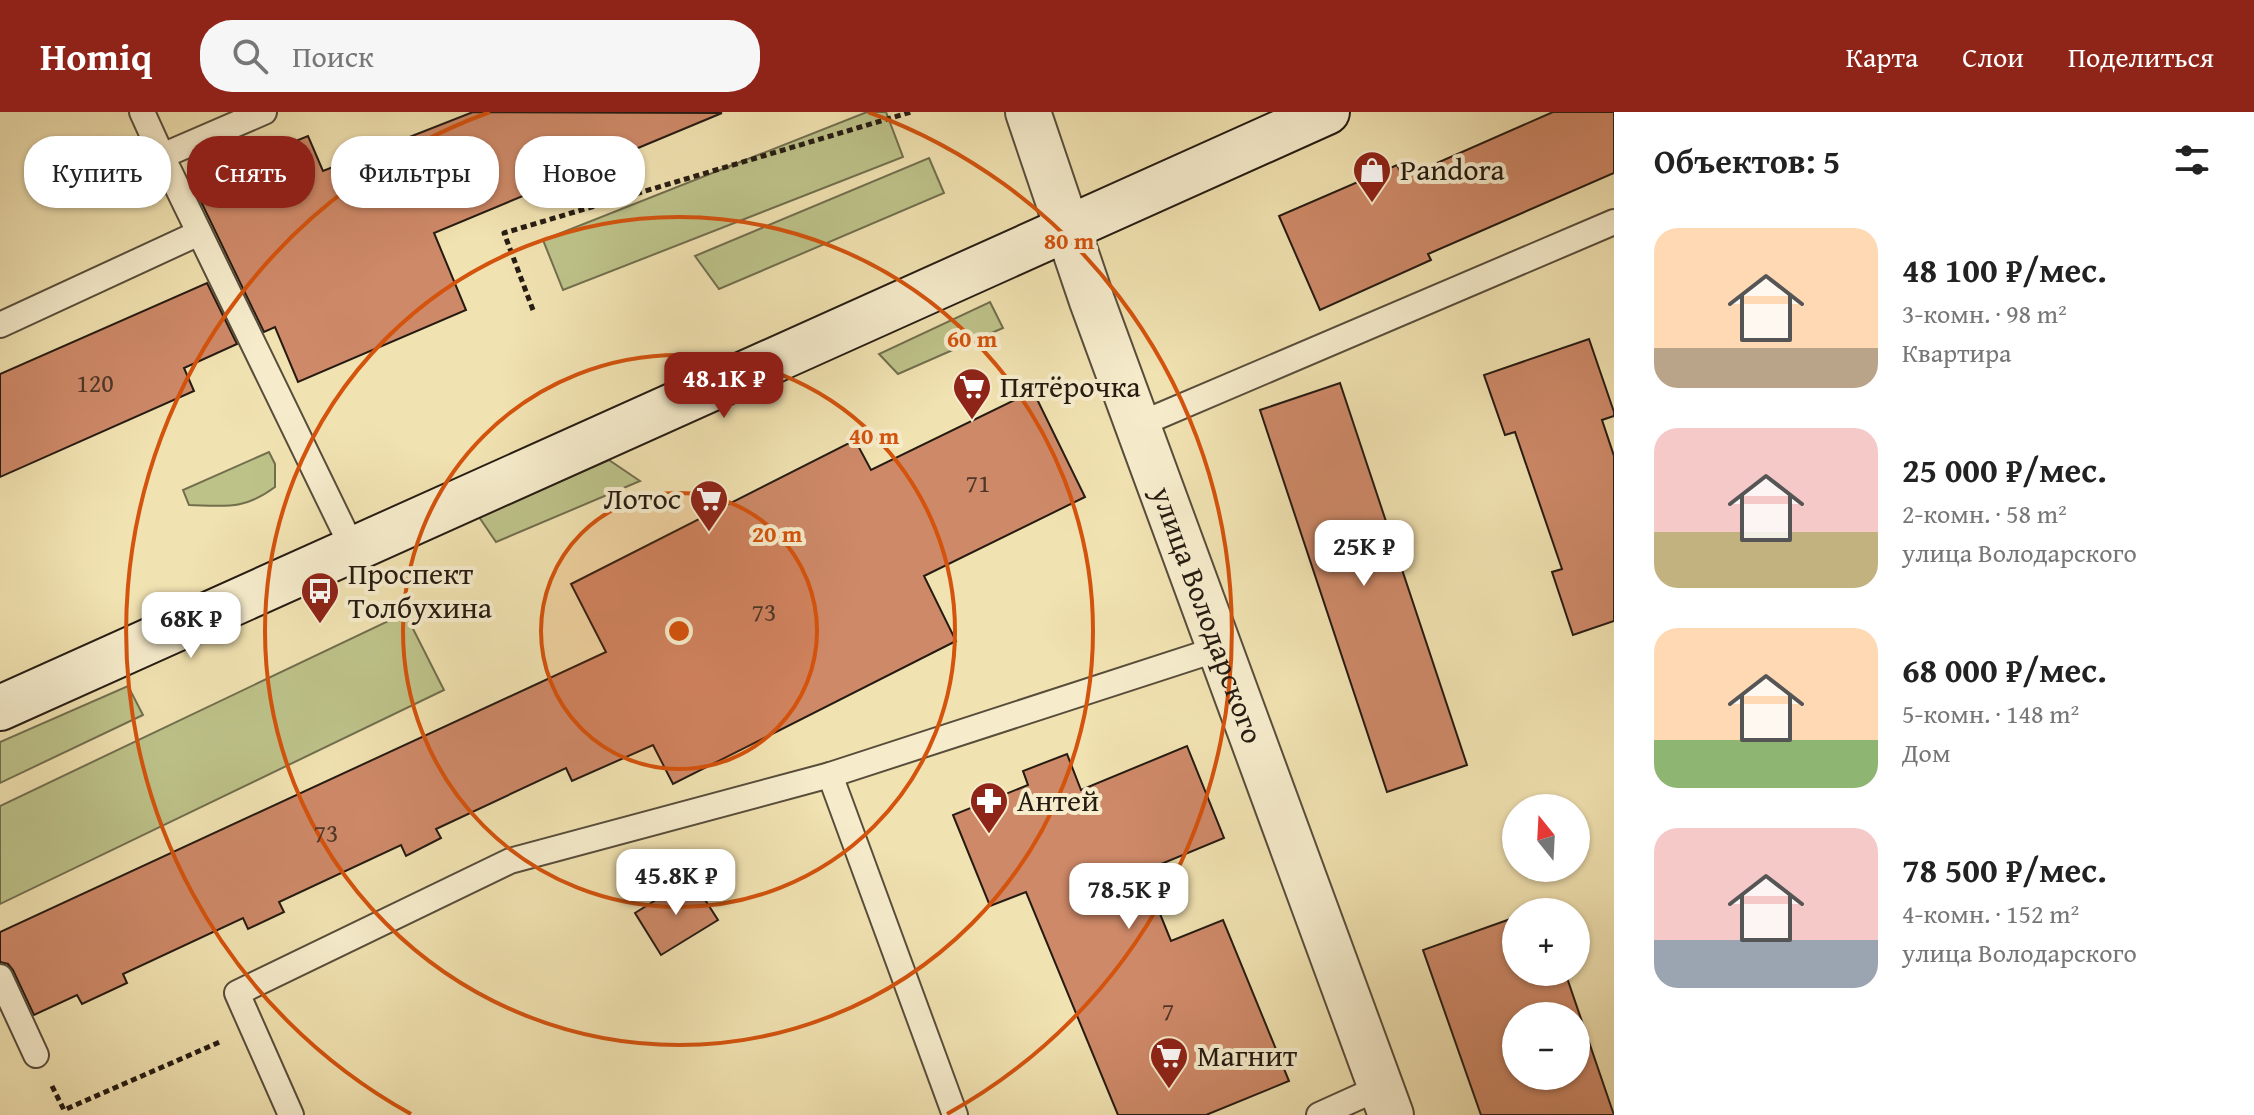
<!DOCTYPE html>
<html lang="ru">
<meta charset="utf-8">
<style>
:root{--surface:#fff;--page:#f6f6f6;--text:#222;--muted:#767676;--accent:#8f2418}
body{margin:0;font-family:"Gentium Book Plus",serif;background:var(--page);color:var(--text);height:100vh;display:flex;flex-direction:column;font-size:30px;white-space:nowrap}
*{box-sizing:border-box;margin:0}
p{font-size:26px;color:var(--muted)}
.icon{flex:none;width:44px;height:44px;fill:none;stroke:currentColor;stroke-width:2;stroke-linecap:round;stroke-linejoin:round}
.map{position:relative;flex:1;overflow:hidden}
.sheet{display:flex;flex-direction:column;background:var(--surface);width:640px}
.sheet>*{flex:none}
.top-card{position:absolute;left:24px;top:24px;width:760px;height:72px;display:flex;gap:16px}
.needle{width:52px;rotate:342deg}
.buttons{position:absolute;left:1502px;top:682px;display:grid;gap:16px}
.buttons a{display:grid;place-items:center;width:88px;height:88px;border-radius:50%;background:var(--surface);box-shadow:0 2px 6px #0004;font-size:40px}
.price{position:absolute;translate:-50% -68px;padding:0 18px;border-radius:16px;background:#fff;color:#222;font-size:26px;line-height:52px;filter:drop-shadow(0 2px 4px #0008)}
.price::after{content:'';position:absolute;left:50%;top:48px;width:24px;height:18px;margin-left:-12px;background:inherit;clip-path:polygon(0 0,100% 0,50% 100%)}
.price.selected{background:var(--accent);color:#fff}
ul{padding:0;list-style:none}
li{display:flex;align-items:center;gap:24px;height:200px;padding:0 40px}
li span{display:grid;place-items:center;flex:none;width:224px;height:160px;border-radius:24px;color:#555}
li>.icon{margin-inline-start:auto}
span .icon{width:96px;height:96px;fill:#fffc;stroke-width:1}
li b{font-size:34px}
h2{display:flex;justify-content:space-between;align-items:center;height:96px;padding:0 40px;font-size:34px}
.tag{padding:0 28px;border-radius:32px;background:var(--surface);box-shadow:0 2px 6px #0004;font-size:28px;line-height:72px}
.tag.selected{background:var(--accent);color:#fff}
header{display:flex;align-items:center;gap:48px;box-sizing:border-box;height:112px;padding:0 40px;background:var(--accent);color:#fff}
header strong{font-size:38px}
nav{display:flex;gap:44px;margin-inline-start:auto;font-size:28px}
.search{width:560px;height:72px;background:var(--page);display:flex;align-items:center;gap:20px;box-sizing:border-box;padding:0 28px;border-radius:32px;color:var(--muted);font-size:30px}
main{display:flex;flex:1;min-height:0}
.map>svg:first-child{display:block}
.green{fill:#bdc289;stroke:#716e4e;stroke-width:2}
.building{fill:#ce8968;stroke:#251b12;stroke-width:2;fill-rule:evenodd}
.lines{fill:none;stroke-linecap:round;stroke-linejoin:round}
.service-casing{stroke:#584d3a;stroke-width:28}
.tertiary-casing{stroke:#584d3a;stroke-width:48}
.secondary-casing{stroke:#251b12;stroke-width:48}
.path{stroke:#251b12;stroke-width:5;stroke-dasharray:6 4;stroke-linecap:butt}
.service{stroke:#f6eccc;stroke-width:24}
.tertiary{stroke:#f6eccc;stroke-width:44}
.secondary{stroke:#f6eccc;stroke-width:44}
.ring{fill:none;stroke:#d4530d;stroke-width:4}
.labels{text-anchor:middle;stroke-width:8;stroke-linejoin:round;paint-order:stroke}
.number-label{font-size:26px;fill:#4f3628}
.poi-label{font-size:30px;fill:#251b12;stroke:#f6eccc;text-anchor:start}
.street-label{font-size:30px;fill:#251b12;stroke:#f6eccc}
.centre{fill:#d4530d;stroke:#f6eccc;stroke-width:4}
.ring-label{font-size:24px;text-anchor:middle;font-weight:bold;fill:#d4530d;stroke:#f6eccc;stroke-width:8;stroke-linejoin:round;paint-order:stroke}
</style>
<header>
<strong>Homiq</strong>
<div class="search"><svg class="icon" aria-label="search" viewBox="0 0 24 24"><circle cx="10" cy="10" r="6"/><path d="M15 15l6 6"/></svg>Поиск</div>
<nav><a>Карта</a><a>Слои</a><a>Поделиться</a></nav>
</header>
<main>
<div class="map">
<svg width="1614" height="1003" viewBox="0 0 1614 1003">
<rect width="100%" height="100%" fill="#f1e2b1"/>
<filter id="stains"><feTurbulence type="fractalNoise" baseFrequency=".0025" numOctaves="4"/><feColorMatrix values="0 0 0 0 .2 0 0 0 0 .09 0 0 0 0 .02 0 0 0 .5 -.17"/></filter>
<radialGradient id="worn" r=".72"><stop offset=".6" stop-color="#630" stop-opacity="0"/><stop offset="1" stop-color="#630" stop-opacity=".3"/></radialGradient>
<g class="green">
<path d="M867 0H886L903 45 563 178 543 128Z"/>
<path d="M929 46 944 81 719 177 695 144Z"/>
<path d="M990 190 1003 216 898 262 879 242Z"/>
<path d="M269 340 275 352V375C244 398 227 394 189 393L183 378Z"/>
<path d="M609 348 640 369 496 430 479 405Z"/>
<path d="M405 501 444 578 0 792V694Z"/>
<path d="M128 574 143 603 0 671V630Z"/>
</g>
<g class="building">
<path d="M473 0 722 1 434 121 466 198 298 270 275 215 264 220 192 71 308 24 323 59Z"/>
<path d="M1553 0H1614V61L1428 142 1431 148 1320 198 1279 104 1397 53 1403 66Z"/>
<path d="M207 171 237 232 184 256 194 279 0 365V262Z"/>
<path d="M1589 227 1614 300V304L1602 308 1614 344V509L1573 523 1552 460 1562 457 1515 320 1505 323 1484 263Z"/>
<path d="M1340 271 1467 653 1387 680 1260 298Z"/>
<path d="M1033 279 1085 385 924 464 956 529 673 672 653 633 572 669 566 656 436 717 441 726 406 744 401 733 279 790 284 800 248 817 243 806 123 862 127 871 82 892 77 883 34 903 13 858 8 852 0 850V820L606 540 571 472 855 328 871 358Z"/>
<path d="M1187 634 1224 726 1161 752 1163 758 1145 765 1171 829 1223 808 1289 969 1206 1003H1118L1026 780 990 794 953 703 1028 673 1023 659 1067 642 1081 678Z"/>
<path d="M691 766 718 808 661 843 635 801Z"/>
<path d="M1516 805V860H1565L1614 1003H1481L1423 838ZM1516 904H1576V964H1516Z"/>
</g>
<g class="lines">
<defs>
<g id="service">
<path d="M142 0 162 44"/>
<path d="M264 0 162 44 353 437"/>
<path d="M0 213 199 121"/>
<path d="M1138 313 1614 110"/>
<path d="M830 663 955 1003"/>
<path d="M0 865 36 943"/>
<path d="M291 1003 237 881 510 749 830 663 1221 536"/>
<path d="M1319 1003 1381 975"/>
</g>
<g id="tertiary">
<path id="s1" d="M1028 0 1092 189 1391 1003"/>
</g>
<path id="secondary" d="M0 596 1327 0"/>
</defs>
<use href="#service" class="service-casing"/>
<use href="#tertiary" class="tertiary-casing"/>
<use href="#secondary" class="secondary-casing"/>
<g class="path">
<path d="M533 198 504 121 911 0"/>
<path d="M52 974 64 998 222 929"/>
</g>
<use href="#service" class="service"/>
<use href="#tertiary" class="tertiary"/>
<use href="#secondary" class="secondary"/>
</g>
<circle cx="679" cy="519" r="138" fill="#d4530d" fill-opacity=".12"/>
<g class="ring">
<circle cx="679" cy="519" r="138"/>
<circle cx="679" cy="519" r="276"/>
<circle cx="679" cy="519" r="414"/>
<path d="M411 1002A552 552 0 0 1 490 0M868 0A552 552 0 0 1 947 1002"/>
</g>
<defs>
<symbol id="shop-pin" viewBox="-11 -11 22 30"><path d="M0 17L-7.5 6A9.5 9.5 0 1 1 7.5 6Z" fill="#8f2418" stroke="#f6eccc"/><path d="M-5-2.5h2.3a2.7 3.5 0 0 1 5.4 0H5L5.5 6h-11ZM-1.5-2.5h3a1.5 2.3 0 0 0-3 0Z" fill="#fff"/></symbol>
<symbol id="supermarket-pin" viewBox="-11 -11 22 30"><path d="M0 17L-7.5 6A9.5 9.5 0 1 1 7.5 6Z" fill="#8f2418" stroke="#f6eccc"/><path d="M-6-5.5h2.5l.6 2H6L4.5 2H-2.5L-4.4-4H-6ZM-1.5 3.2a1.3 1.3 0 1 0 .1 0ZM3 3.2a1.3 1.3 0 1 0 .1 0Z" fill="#fff"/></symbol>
<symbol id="bus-pin" viewBox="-11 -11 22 30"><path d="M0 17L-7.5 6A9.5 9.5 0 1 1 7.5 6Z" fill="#8f2418" stroke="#f6eccc"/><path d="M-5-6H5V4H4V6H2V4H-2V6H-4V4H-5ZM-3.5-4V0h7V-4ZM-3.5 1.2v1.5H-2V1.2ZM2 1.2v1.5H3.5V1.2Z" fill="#fff"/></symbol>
<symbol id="pharmacy-pin" viewBox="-11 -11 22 30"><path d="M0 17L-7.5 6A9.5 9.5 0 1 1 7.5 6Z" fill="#8f2418" stroke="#f6eccc"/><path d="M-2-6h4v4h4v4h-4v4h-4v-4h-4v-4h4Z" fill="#fff"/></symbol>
</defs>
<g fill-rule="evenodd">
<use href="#shop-pin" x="1350" y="36" width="44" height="60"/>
<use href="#supermarket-pin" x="950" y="253" width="44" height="60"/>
<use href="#supermarket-pin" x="687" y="365" width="44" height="60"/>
<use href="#bus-pin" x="298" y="457" width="44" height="60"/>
<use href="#pharmacy-pin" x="967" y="667" width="44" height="60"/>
<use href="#supermarket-pin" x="1147" y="922" width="44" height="60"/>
</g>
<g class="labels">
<g class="number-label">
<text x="95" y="280">120</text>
<text x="978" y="380">71</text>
<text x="764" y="509">73</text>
<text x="326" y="730">73</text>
<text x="1168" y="908">7</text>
</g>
<g class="poi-label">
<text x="1400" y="68">Pandora</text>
<text x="1000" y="285">Пятёрочка</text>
<text x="681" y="397" text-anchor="end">Лотос</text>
<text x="348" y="472">Проспект<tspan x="348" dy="34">Толбухина</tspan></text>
<text x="1017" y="699">Антей</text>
<text x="1197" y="954">Магнит</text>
</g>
<g class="street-label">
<text dy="10" stroke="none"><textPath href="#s1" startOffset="534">улица Володарского</textPath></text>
</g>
</g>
<circle cx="679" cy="519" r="12" class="centre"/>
<g class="ring-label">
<text x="1069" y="137">80 m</text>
<text x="972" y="235">60 m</text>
<text x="874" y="332">40 m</text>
<text x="777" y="430">20 m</text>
</g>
<rect width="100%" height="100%" filter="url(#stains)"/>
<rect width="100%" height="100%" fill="url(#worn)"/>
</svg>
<div class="buttons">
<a><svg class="needle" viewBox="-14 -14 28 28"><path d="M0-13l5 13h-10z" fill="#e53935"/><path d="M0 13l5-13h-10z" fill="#767676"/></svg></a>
<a>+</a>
<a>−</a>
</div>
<b class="price selected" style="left:724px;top:308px">48.1K ₽</b>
<b class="price" style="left:1364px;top:476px">25K ₽</b>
<b class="price" style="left:191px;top:548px">68K ₽</b>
<b class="price" style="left:676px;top:805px">45.8K ₽</b>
<b class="price" style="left:1129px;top:819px">78.5K ₽</b>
<div class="top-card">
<a class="tag">Купить</a>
<a class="tag selected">Снять</a>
<a class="tag">Фильтры</a>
<a class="tag">Новое</a>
</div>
</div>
<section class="sheet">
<h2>Объектов: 5<svg class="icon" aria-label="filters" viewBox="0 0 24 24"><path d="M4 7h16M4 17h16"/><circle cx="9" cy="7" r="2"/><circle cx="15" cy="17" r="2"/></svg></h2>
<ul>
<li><span style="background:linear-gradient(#ffd9b3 75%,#b9a48a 0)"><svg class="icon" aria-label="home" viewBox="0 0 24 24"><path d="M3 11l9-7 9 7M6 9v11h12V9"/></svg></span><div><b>48 100 ₽/мес.</b><p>3-комн. · 98 m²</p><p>Квартира</p></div></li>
<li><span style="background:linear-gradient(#f6c9c9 65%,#c2b280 0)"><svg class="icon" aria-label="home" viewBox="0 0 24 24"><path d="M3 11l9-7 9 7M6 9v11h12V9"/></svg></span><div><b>25 000 ₽/мес.</b><p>2-комн. · 58 m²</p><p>улица Володарского</p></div></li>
<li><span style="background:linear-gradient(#ffd9b3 70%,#8fb573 0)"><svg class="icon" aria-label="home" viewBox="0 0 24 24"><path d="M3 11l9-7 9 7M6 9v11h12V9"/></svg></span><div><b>68 000 ₽/мес.</b><p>5-комн. · 148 m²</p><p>Дом</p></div></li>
<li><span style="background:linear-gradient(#f6c9c9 70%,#9aa5b1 0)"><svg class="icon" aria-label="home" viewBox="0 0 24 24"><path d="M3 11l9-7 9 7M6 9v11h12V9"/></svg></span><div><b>78 500 ₽/мес.</b><p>4-комн. · 152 m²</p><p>улица Володарского</p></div></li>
</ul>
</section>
</main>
